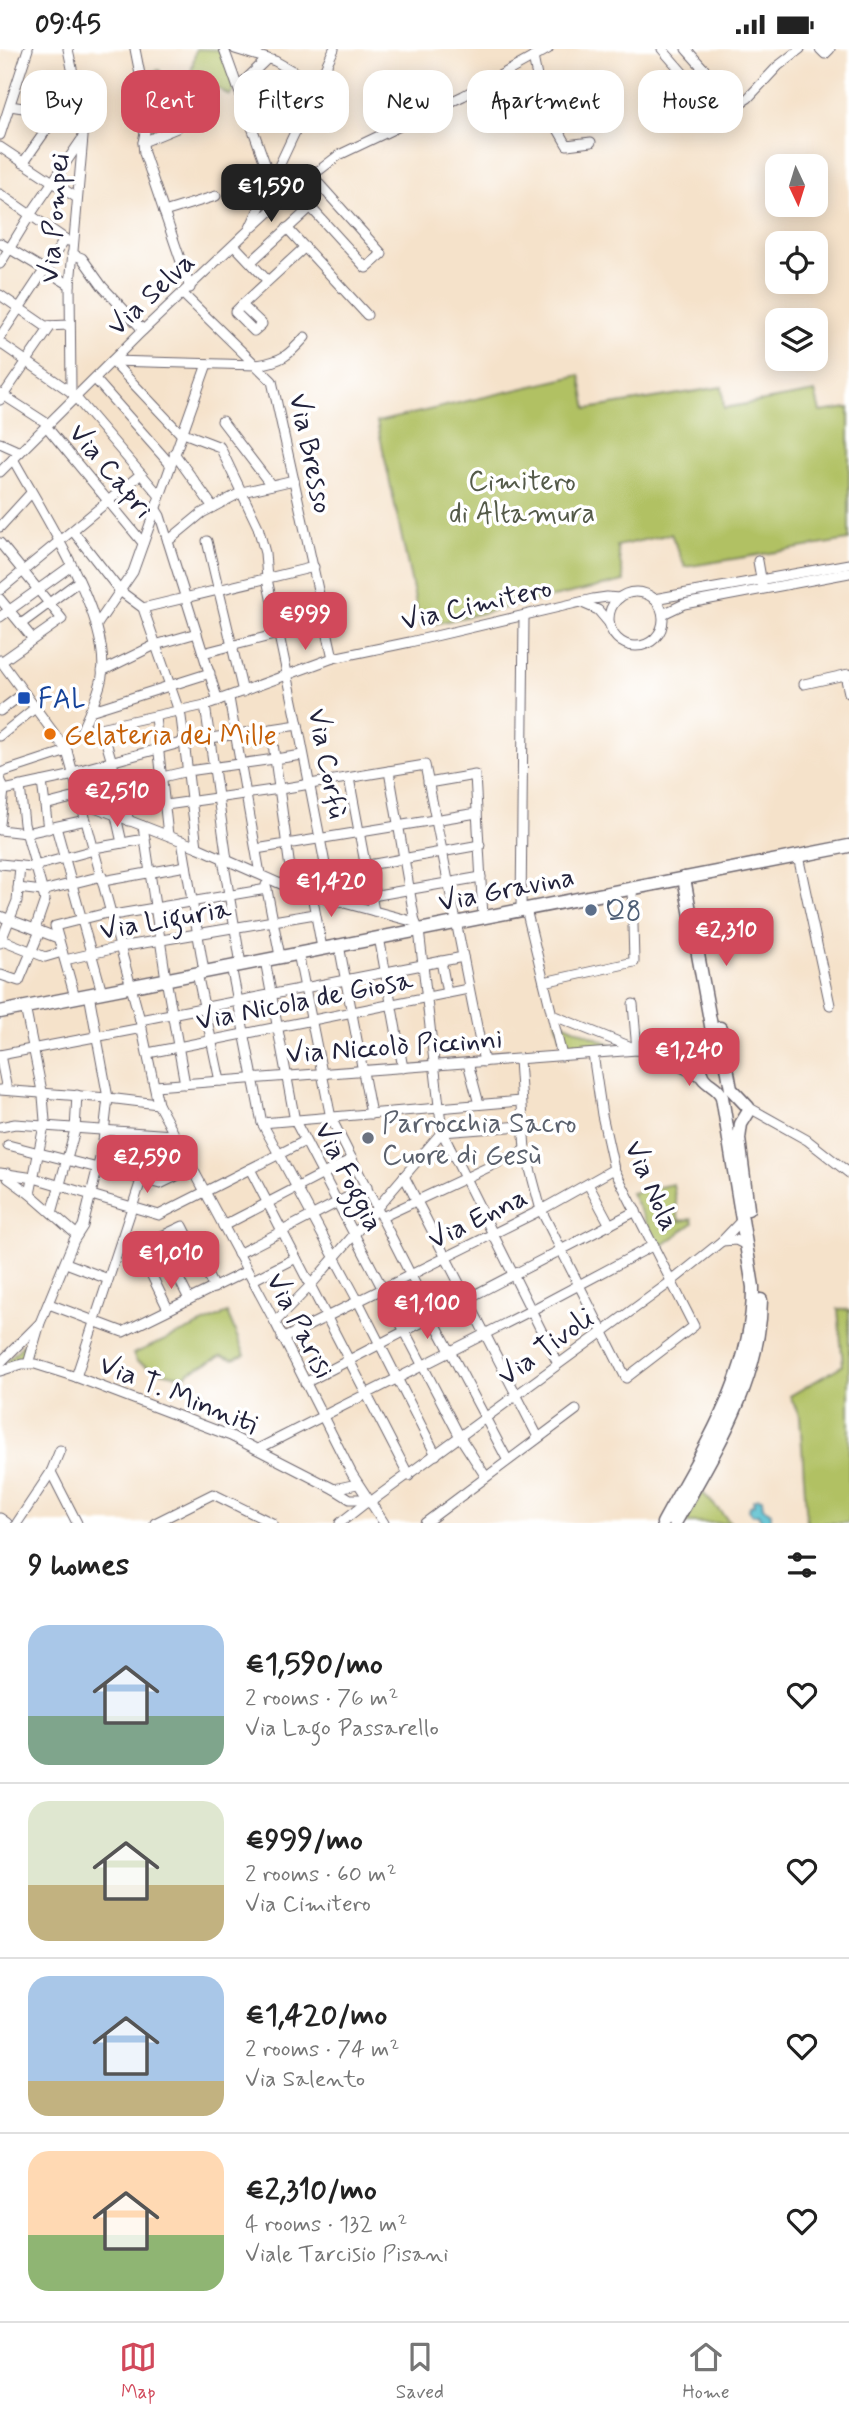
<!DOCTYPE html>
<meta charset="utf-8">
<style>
:root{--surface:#fff;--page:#f6f6f6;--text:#222;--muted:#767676;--line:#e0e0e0;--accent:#d1495b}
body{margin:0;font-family:Mynerve,sans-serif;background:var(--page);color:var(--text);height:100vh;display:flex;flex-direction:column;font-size:26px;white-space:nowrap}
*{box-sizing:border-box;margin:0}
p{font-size:23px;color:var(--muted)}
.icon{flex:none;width:38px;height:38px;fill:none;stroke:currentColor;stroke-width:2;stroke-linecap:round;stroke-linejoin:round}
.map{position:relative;height:1474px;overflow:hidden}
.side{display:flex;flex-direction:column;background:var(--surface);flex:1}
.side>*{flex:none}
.guide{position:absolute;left:21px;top:21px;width:808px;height:63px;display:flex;gap:14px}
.needle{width:46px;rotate:176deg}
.controls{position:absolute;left:765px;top:105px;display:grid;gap:14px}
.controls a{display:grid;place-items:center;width:63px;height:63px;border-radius:14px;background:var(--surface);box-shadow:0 4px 18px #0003;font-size:35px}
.price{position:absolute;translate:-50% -60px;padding:0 16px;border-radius:14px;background:var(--accent);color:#fff;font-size:23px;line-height:46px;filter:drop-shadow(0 2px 4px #0008)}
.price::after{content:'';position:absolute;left:50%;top:42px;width:21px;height:16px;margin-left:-10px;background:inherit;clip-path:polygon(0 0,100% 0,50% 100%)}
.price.current{background:#222;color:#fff}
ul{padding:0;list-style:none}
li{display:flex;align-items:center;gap:21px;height:175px;padding:0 28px}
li+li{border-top:2px solid var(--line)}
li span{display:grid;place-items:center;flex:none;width:196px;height:140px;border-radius:21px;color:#555}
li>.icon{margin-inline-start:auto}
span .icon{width:84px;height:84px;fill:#fffc;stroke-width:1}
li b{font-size:30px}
h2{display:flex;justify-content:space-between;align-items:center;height:84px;padding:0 28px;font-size:30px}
.chip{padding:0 24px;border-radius:21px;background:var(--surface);box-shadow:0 4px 18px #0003;font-size:24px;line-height:63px}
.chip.current{background:var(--accent);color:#fff}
.status{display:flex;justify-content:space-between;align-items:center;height:49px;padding:0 35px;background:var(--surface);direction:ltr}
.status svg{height:19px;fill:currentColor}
.menu{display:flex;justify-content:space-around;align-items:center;height:98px;border-top:2px solid var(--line);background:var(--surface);font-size:19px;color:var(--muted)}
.menu a{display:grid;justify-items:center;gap:4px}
.menu .current{color:var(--accent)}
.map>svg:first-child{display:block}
.green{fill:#b1c163;stroke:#6a724f;stroke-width:2}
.water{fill:#52bdcd;stroke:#3a7084;stroke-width:2}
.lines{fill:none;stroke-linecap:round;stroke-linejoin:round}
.minor-casing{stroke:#6c656d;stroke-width:11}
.major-casing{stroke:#6c656d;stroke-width:15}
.minor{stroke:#fff;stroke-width:9}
.major{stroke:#fff;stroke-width:12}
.transit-dot{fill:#1a4fb4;stroke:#fff;stroke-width:2.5}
.food-dot{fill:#e8710a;stroke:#fff;stroke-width:2.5}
.service-dot{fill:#5c6f8a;stroke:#fff;stroke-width:2.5}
.worship-dot{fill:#6b7280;stroke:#fff;stroke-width:2.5}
.labels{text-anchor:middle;stroke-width:7;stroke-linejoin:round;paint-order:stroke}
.street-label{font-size:28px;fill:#22223b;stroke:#fff}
.park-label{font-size:28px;fill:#545a49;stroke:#fff}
.transit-label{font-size:28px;fill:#164399;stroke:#fff;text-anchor:start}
.food-label{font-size:28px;fill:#c56008;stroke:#fff;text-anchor:start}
.service-label{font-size:28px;fill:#4e5e75;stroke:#fff;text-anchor:start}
.worship-label{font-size:28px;fill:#5b616d;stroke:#fff;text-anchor:start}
</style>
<div class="status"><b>09:45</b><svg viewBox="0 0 49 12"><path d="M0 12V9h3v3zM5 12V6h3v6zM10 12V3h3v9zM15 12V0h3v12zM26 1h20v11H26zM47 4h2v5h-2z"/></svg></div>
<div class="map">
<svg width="849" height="1474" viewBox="0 0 849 1474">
<rect width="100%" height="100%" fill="#fff"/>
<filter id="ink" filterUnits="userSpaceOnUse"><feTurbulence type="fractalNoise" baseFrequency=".0143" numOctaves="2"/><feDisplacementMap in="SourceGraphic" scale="14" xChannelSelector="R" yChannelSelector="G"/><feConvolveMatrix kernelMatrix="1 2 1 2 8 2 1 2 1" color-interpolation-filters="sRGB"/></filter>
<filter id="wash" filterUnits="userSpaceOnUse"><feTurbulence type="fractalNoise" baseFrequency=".00686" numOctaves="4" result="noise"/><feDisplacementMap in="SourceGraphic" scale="28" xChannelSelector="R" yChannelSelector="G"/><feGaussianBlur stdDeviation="1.57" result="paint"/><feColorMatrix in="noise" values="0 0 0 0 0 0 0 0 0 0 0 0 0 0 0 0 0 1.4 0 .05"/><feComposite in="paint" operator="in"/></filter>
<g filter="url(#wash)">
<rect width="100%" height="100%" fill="#f5e2ca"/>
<g class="green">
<path d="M196 0 221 1 236 40 229 47C203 24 173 39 175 75L153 83 154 63 147 24 159 21 166 29 191 24Z"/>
<path d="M580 326 587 360 722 338 724 359 815 343 820 363 849 359V491L685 518 671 485 617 497 624 532 421 578 377 373Z"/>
<path d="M556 971 615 997 565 1001Z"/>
<path d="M673 1135 679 1172 692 1170 693 1174 659 1199 631 1144Z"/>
<path d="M838 1260 849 1261V1474H807L800 1368 790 1347 843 1316Z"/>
<path d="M227 1264 245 1306 233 1310 221 1307 189 1323 187 1326C169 1328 153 1320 137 1313L133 1305Z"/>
<path d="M27 1292 31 1297 27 1311 10 1316 6 1313Z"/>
<path d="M702 1443 731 1474H685Z"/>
</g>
<path class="water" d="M758 1449 762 1450 763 1458 771 1464V1470L768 1473H762L758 1465 753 1466 749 1461 750 1457 754 1455 753 1451Z"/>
</g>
<g filter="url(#ink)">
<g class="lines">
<defs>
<g id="minor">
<path d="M68 0 82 68 83 88 70 236 71 343"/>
<path d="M135 0 148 66 143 94 144 104 190 239"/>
<path d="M224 0 272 134 291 143"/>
<path d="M235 0 275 12 317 36"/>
<path d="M662 0 689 31 703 19 686 0"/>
<path d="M820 0 825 5 830 0"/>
<path d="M533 8 542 52 567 96 591 93"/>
<path d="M703 19 740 54 748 49 778 17 800 0"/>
<path d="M238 38 267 10"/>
<path d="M10 57 82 68"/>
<path d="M0 86 28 0"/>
<path d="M143 93 177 79"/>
<path d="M0 98 77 149"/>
<path d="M23 114 58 64"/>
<path d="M294 140 366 219 382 205 312 127"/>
<path d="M0 145 68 192"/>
<path d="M164 163 216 147"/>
<path d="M253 178 291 143 339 106 463 47 548 0"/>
<path d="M287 179 367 266"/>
<path d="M0 194 70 236"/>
<path d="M235 197 267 231"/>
<path d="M72 205 82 209 102 237 143 281"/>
<path d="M251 213 311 158"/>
<path d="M0 215 30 166 82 90"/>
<path d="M183 245 272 332 333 609"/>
<path d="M0 246 45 277 69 276"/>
<path d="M242 256 305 198"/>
<path d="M242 256 262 275 254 282 235 263Z"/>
<path d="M0 288 65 190"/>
<path d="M0 294 71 343 159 446"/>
<path d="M112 312 257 316C282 312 288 307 305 288"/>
<path d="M112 312 181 385"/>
<path d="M95 330 170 415"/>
<path d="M0 344 48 375"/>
<path d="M0 351 51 277"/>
<path d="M222 372 271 436"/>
<path d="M46 377 143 494"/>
<path d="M181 383 220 398 258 478 265 504 267 530 298 676 332 851"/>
<path d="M0 394 20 403"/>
<path d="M174 404 213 458"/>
<path d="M13 410C42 463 111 567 102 627 99 647 88 665 81 683"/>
<path d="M0 423 138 286 249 181 334 0"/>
<path d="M155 459 160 467 218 652"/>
<path d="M0 478 31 444"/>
<path d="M73 482 120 542 143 559 181 668 197 798"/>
<path d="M168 492 202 464 242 443 294 431"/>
<path d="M207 492 243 643"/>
<path d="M0 494 62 570 1 613"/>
<path d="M758 512 762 535"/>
<path d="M0 541 141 425"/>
<circle cx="636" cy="570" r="27"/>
<path d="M0 550 33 590"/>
<path d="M654 550 849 515"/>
<path d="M582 554 598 561 609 574"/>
<path d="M143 559 314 518"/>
<path d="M663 565 684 555 849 524"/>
<path d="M0 568 71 517"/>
<path d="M21 575 79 532"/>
<path d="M96 577 133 523 207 315"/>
<path d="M203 604 278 585"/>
<path d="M0 611 67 702 140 971 158 1055 275 1273 352 1425 384 1474"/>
<path d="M102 622 155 596 197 584"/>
<path d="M845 626 849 644"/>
<path d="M804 635 849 625"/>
<path d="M229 649 260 825"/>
<path d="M205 656 227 811"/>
<path d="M0 662 24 644"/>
<path d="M90 662 210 624"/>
<path d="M155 668 168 786"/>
<path d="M102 679 129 772"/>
<path d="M271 680 292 834"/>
<path d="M0 687 35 659"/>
<path d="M63 695 81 683 205 656 333 609 410 593 593 550 607 548 619 549"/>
<path d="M389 722 415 873"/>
<path d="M73 723 184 693 298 676"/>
<path d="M0 724 67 702"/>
<path d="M0 729 4 741 0 775"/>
<path d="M349 729 374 862"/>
<path d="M42 733 48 780"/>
<path d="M428 734 475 726 483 868"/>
<path d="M20 737 24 775 45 851 35 880"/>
<path d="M120 738 188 722 303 706"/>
<path d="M4 741 74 726"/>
<path d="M82 753 197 798 292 840 415 873 419 881 442 1083 558 1315"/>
<path d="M45 756 80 747"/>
<path d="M166 756 280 740 425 716 484 1013"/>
<path d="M116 767 122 794"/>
<path d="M143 777 166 930 185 1035"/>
<path d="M56 778 102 943"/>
<path d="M0 781 26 784 86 771"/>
<path d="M182 792 204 922"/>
<path d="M94 799 145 790"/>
<path d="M256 800 477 764"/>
<path d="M798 807 830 956"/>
<path d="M223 810 241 915"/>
<path d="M0 815 31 818 94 801"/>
<path d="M291 830 480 796"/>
<path d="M103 832 186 817"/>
<path d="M266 836 280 907"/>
<path d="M18 839 42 842 102 827"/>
<path d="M312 846 322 899"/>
<path d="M372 847 481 828"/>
<path d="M526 860 562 1007"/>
<path d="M521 861 524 567"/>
<path d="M0 867 58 889"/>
<path d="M379 888 403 1019"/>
<path d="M0 890 45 908 62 903"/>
<path d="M0 894 17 852 20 817"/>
<path d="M339 896 371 1065"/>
<path d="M298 904 331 1069 432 1268 507 1410"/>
<path d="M65 911 120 898 315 865"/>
<path d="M265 911 295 1072 460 1388 486 1428"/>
<path d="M441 912 447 944"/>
<path d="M231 917 262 1074 358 1252 436 1406"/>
<path d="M197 924 220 1032"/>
<path d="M1 926 19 932 40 882"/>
<path d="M544 933 634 913 632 839"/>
<path d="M75 948 55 877 107 864 119 865 267 840"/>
<path d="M633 955 637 1001"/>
<path d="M25 958 43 1047 45 1072 30 1145"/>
<path d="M552 966 681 1018 701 1028"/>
<path d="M140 971 463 908"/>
<path d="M148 1004 468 940"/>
<path d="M0 1006 142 979"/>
<path d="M0 1006 7 1041"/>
<path d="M519 1011 525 1101 541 1161 626 1329 694 1277 614 1120 602 1066 593 1005"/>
<path d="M468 1014 479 1055"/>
<path d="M155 1037 637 1001"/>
<path d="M0 1041 108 1049 158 1055"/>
<path d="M748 1058 807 1091 849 1124"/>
<path d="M262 1074 520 1052"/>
<path d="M0 1078 15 1075 173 1086"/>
<path d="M442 1083 522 1077"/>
<path d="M8 1096 160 1135 191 1120"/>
<path d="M250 1120 409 1427"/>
<path d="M0 1124 34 1129 159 1166 305 1092"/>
<path d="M8 1124V1129L30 1145 77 1186"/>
<path d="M404 1127 538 1388"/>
<path d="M588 1135 610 1176"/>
<path d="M52 1164 75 1081 77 1046"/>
<path d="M382 1168 525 1101"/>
<path d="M223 1177 352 1110"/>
<path d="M158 1188 189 1250"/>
<path d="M722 1192 736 1191 746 1196"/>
<path d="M238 1205 367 1138"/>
<path d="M66 1214 108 1230"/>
<path d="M253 1231 296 1209"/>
<path d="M49 1255 123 1283 247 1222"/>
<path d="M168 1260 138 1198 183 1177 214 1239"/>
<path d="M275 1273 310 1237 442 1083"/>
<path d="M282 1290 541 1161 614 1120"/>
<path d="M0 1314 39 1275"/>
<path d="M28 1315 40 1274 74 1191 83 1177 102 1101 108 1049 89 945"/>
<path d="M0 1322 22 1315H35L76 1328 231 1387 334 1440"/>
<path d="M76 1328 156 1086"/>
<path d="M305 1334 636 1162"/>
<path d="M258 1400 530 1262 654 1196"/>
<path d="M51 1423 77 1474"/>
<path d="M357 1435 334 1440 350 1450H367"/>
<path d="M369 1454 672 1232 722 1192 742 1171"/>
<path d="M0 1469 7 1474"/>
<path d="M17 1474 51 1423 60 1401"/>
<path d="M155 1474 213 1445 272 1474"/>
<path d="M340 1474 368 1452"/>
<path d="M425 1474 576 1361"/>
</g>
<g id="major">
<path d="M0 963 849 797"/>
<path d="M720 979 731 1040 748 1058 749 1062 741 1075 739 1090 748 1160"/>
<path d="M663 1474C703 1400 754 1325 753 1238L722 1048C718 1036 702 1035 701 1023 700 1014 712 1005 714 993L684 829"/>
<path d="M675 1474C714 1403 760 1334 761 1251"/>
</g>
</defs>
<use href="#minor" class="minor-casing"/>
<use href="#major" class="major-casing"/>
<use href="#minor" class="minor"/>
<use href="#major" class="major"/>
</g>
</g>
<rect class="transit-dot" x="17" y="642" width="14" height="14" rx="3.5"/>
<circle class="food-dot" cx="50" cy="685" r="7"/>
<circle class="service-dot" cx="591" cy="861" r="7"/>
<circle class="worship-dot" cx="368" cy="1089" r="7"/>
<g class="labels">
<g class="street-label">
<text transform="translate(53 169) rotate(-85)" y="10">Via Pompei</text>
<text transform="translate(150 244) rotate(-43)" y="10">Via Selva</text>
<text transform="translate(312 404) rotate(78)" y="10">Via Bresso</text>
<text transform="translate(112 421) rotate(50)" y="10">Via Capri</text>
<text transform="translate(476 554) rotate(-13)" y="10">Via Cimitero</text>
<text transform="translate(329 714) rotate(79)" y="10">Via Corfù</text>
<text transform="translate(506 839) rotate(-11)" y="10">Via Gravina</text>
<text transform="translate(165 869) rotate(-10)" y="10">Via Liguria</text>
<text transform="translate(304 950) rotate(-11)" y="10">Via Nicola de Giosa</text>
<text transform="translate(394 996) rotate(-4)" y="10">Via Niccolò Piccinni</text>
<text transform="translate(350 1127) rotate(63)" y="10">Via Foggia</text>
<text transform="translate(653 1136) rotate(66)" y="10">Via Nola</text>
<text transform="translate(477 1168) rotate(-26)" y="10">Via Enna</text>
<text transform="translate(301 1276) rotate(63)" y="10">Via Parisi</text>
<text transform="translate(545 1297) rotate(-36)" y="10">Via Tivoli</text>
<text transform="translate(179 1344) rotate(22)" y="10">Via T. Minniti</text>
</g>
<g class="park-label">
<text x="522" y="441">Cimitero<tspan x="522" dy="32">di Altamura</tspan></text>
</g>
<g class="transit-label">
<text x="38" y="659">FAL</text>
</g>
<g class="food-label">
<text x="64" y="695">Gelateria dei Mille</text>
</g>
<g class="service-label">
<text x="605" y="871">Q8</text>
</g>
<g class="worship-label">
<text x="382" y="1083">Parrocchia Sacro<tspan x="382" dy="32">Cuore di Gesù</tspan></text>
</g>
</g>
</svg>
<div class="controls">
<a><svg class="needle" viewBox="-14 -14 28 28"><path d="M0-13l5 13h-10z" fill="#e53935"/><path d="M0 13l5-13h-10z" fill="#767676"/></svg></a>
<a><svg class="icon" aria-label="locate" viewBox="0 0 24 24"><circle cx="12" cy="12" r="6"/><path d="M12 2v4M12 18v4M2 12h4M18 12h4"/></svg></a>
<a><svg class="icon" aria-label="layers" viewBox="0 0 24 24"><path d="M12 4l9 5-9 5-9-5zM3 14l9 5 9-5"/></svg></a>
</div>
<b class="price current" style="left:271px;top:175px">€1,590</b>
<b class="price" style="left:305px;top:603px">€999</b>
<b class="price" style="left:117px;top:780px">€2,510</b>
<b class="price" style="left:331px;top:870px">€1,420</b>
<b class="price" style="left:726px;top:919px">€2,310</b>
<b class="price" style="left:689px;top:1039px">€1,240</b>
<b class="price" style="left:147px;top:1146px">€2,590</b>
<b class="price" style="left:171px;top:1242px">€1,010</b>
<b class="price" style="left:427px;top:1292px">€1,100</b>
<div class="guide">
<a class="chip">Buy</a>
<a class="chip current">Rent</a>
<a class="chip">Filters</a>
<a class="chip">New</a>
<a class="chip">Apartment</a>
<a class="chip">House</a>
</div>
</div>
<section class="side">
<h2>9 homes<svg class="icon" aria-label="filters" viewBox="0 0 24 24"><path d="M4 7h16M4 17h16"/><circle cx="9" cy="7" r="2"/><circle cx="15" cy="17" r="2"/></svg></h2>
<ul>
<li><span style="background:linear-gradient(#a9c7e8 65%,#7fa58c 0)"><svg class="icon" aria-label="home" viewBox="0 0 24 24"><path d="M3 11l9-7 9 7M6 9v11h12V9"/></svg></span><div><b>€1,590/mo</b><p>2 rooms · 76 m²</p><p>Via Lago Passarello</p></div><svg class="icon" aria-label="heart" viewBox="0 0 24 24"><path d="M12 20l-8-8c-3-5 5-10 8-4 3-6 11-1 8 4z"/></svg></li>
<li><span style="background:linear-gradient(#dfe7d0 60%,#c2b280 0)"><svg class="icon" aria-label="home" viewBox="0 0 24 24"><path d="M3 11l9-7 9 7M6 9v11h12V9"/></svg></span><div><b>€999/mo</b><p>2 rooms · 60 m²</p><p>Via Cimitero</p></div><svg class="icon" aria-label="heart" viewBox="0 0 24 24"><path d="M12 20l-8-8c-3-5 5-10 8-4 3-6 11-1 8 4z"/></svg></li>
<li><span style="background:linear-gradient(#a9c7e8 75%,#c2b280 0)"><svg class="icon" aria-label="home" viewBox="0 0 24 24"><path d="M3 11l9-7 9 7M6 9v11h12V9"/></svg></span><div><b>€1,420/mo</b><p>2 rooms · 74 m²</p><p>Via Salento</p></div><svg class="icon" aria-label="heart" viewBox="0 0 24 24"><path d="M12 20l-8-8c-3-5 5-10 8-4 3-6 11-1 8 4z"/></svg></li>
<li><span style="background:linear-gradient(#ffd9b3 60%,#8fb573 0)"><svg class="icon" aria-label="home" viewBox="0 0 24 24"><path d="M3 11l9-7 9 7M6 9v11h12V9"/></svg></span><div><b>€2,310/mo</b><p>4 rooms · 132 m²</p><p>Viale Tarcisio Pisani</p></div><svg class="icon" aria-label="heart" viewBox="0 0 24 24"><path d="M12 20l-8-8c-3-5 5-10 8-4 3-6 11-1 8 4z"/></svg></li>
</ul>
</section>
<nav class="menu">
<a class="current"><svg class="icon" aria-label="map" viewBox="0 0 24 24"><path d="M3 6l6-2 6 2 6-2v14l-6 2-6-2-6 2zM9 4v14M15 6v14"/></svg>Map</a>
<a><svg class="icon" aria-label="saved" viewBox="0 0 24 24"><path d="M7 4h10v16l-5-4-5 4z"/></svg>Saved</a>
<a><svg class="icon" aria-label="home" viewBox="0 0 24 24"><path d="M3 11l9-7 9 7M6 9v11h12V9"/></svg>Home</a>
</nav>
